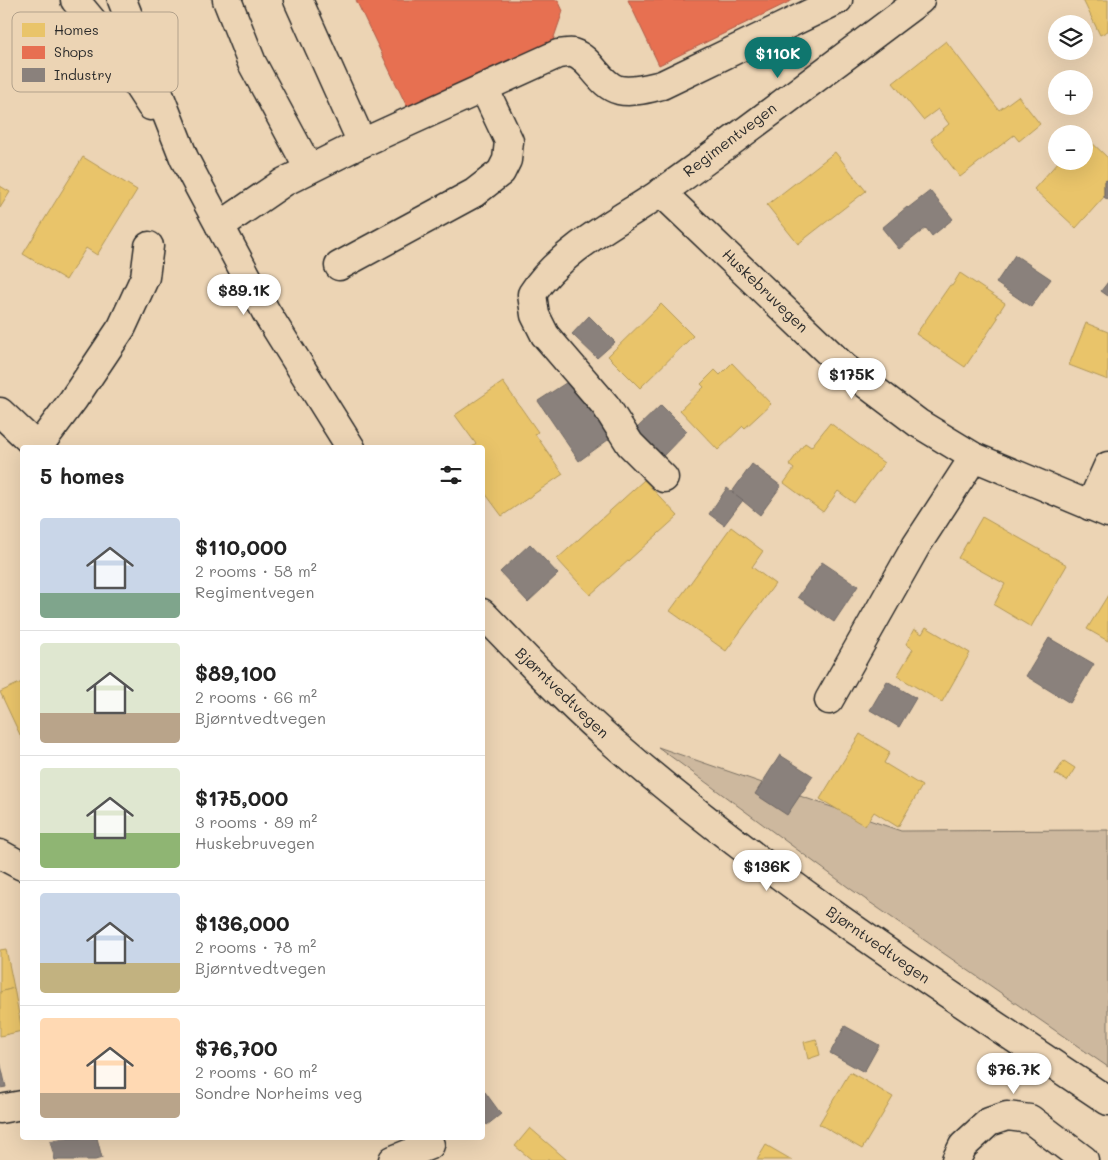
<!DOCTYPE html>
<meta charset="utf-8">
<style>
:root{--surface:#fff;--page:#f6f6f6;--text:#222;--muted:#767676;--line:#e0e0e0;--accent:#0f766e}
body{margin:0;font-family:Mali,sans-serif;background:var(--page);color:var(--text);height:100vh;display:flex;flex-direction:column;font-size:19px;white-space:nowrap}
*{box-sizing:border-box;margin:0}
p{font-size:16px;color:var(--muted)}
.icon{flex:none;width:28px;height:28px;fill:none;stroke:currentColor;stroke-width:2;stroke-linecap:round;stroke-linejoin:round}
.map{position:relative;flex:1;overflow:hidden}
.drawer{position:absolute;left:20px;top:445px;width:465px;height:695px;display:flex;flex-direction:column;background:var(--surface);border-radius:5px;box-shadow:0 5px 20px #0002}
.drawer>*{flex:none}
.controls{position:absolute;left:1048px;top:15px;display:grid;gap:10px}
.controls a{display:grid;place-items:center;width:45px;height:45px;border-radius:50%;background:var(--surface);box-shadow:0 5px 20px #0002;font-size:25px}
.price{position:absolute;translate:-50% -42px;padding:0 11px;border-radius:18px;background:#fff;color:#222;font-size:16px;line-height:32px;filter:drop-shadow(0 1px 2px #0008)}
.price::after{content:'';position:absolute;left:50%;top:30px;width:15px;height:11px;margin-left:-8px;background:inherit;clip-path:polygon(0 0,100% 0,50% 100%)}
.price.on{background:var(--accent);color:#fff}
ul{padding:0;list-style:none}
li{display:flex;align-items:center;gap:15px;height:125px;padding:0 20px}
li+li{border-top:1px solid var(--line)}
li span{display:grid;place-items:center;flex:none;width:140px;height:100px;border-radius:5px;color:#555}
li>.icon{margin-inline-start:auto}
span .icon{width:60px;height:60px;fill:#fffc;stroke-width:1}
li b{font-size:21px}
h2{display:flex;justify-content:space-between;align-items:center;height:60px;padding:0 20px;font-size:21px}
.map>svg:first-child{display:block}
.green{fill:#cdb89e;stroke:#7c7264}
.homes{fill:#e9c46a;stroke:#b09657}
.shops{fill:#e76f51;stroke:#af5b46}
.industry{fill:#8a817c;stroke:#6e6764}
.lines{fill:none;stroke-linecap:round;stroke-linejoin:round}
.minor-casing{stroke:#2b2b2b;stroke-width:31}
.major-casing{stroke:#2b2b2b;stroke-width:31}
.minor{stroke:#ecd4b4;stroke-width:28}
.major{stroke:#ecd4b4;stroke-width:28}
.labels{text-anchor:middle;stroke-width:5;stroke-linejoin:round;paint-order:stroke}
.street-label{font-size:15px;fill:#2b2b2b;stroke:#ecd4b4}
.key{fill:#ecd4b4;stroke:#b2a18b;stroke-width:1}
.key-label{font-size:14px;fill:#2b2b2b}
</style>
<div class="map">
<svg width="1108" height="1160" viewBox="0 0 1108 1160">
<rect width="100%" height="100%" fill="#ecd4b4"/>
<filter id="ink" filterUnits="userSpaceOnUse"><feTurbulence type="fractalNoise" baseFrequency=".02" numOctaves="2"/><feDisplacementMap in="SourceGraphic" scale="10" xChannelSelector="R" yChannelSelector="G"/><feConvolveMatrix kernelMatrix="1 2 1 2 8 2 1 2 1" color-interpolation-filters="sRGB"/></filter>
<g filter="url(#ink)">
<path class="green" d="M658 747 901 831 1108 830V1067L852 890Z"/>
<g class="homes">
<path d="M1083 0H1108V31L1100 35Z"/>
<path d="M946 41 999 110 1018 96 1040 124 1019 141 1014 135 960 177 931 139 949 124 938 109 923 120 893 83Z"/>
<path d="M1084 135 1108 158V180L1104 181V197L1076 228 1034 189 1059 161H1084Z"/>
<path d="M835 152 866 191 798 244 767 205Z"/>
<path d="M83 157 137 190 97 255 86 248 66 280 23 254Z"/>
<path d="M0 186 10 192 0 208Z"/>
<path d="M960 273 1005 303 996 317 998 318 965 367 916 334 950 285 952 286Z"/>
<path d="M661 304 693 336 640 388 608 356Z"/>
<path d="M1086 323 1108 332V380L1069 365Z"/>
<path d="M732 363 771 404 745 428 743 426 718 450 680 410 704 387 701 384 715 370 720 375Z"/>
<path d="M503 382 538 432 535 434 563 474 502 516 482 489V448H471L476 444 455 415Z"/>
<path d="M830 423 884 463 854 503 838 491 823 512 784 483 794 469 789 465 805 443 811 447Z"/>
<path d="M644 480 678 516 590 595 557 559Z"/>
<path d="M982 517 1067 565 1031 627 994 605 1005 584 958 558Z"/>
<path d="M731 527 763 551 752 567 775 584 726 651 670 611Z"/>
<path d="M1108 595V641L1087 629Z"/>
<path d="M926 627 970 653 942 702 897 676 913 649 906 644 914 629 922 634Z"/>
<path d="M22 682V739L0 692Z"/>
<path d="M860 734 890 752 884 763 922 786 898 827 874 812 865 826 820 799Z"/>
<path d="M1064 761 1075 768 1067 781 1055 774Z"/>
<path d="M6 949 14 988 0 992V950Z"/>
<path d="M14 988 22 1031 0 1036V992Z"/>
<path d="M816 1039 820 1055 808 1059 804 1042Z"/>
<path d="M850 1072 893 1097 862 1149 819 1124Z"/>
<path d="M530 1128 567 1160H532L515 1146Z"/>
<path d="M766 1145 792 1160H757Z"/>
</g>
<g class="shops">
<path d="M356 0H558L563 11 552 43 409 111Z"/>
<path d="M628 0H793L659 65Z"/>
</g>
<g class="industry">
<path d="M1108 180V200L1104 197V181Z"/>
<path d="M930 191 953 219 932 236 926 228 899 249 882 228 907 207 908 208Z"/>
<path d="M1015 255 1051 279 1031 307 996 283Z"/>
<path d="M1108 282V296L1101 291Z"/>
<path d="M589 316 615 342 597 358 572 334Z"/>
<path d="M572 379 612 437 579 461 538 401Z"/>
<path d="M661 405 687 431 662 457 635 430Z"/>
<path d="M752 464 781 486 760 515 732 492Z"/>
<path d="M727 488 743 500 724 525 709 514Z"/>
<path d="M530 544 558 574 528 602 500 572Z"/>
<path d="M822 562 858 586 834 622 798 597Z"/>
<path d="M1049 638 1094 664 1070 703 1026 676Z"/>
<path d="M887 681 916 698 899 727 870 710Z"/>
<path d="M780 755 813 776 787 815 755 794Z"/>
<path d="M845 1026 879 1045 864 1072 830 1053Z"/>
<path d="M0 1061 6 1087 0 1088Z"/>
<path d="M485 1092 501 1114 487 1125 482 1119V1094Z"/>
<path d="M64 1138H97L102 1158 95 1160H55L50 1141Z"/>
</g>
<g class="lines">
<defs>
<g id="minor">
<path d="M227 0 252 63 309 169"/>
<path d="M298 0 362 143"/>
<path d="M661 192 845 368 918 423 974 457 1108 513"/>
<path d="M220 226 284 182 362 143 558 54C562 54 569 52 573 53 592 59 599 85 619 90 633 93 649 88 662 85L838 0"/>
<path d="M339 266 474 193 501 172 507 160 509 141 484 88"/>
<path d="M0 412 38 448"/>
<path d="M38 447 73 400 122 327 145 277 149 246"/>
<path d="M664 478 630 444 606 406 545 335 535 315 532 294C560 250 619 221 662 192 749 130 834 64 920 0"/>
<path d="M1090 506 1108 466"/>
<path d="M829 700 916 546 974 457"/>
<path d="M0 854 22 866"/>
<path d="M0 1109 22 1105"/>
<path d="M393 1160 430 1145"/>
<path d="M956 1160 963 1146 989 1122 1007 1116 1030 1119 1084 1160"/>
</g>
<g id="major">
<path d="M75 0 108 40 151 106"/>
<path d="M122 0 184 158 198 185 266 312 351 448"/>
<path d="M482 613C526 658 569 705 616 745 769 878 940 988 1108 1101"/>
</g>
</defs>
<use href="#minor" class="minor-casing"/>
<use href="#major" class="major-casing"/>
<use href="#minor" class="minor"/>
<use href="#major" class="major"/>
</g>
</g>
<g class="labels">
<g class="street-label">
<text transform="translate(730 140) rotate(-37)" y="5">Regimentvegen</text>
<text transform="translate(765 291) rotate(44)" y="5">Huskebruvegen</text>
<text transform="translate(562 693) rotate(44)" y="5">Bjørntvedtvegen</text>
<text transform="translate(878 945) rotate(35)" y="5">Bjørntvedtvegen</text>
</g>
</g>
<rect x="12" y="12" width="166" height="80" rx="8" class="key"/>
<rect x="22" y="23" width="23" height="14" fill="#e9c46a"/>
<rect x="22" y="46" width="23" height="13" fill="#e76f51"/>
<rect x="22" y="68" width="23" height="14" fill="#8a817c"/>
<g class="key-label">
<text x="54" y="35">Homes</text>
<text x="54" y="57">Shops</text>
<text x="54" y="80">Industry</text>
</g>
</svg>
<div class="controls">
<a><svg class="icon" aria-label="layers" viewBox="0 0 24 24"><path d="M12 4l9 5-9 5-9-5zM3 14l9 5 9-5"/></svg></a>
<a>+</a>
<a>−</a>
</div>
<b class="price on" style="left:778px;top:79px">$110K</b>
<b class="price" style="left:244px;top:316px">$89.1K</b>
<b class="price" style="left:852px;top:400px">$175K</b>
<b class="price" style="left:767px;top:892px">$136K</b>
<b class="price" style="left:1014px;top:1095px">$76.7K</b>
<section class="drawer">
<h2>5 homes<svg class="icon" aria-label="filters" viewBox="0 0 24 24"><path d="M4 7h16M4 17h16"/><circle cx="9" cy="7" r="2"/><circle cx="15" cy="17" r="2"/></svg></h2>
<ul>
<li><span style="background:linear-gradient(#c9d6e8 75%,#7fa58c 0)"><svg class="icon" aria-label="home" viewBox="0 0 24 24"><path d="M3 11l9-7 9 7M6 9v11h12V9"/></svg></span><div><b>$110,000</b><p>2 rooms · 58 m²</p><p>Regimentvegen</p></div></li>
<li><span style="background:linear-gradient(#dfe7d0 70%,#b9a48a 0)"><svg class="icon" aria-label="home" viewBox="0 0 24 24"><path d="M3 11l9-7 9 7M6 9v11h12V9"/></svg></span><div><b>$89,100</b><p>2 rooms · 66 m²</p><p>Bjørntvedtvegen</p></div></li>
<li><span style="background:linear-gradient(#dfe7d0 65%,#8fb573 0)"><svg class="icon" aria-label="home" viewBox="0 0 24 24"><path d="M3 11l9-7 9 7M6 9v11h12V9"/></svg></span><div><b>$175,000</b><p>3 rooms · 89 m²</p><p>Huskebruvegen</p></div></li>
<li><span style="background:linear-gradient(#c9d6e8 70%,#c2b280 0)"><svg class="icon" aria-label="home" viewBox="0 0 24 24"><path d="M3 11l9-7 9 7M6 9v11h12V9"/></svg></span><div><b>$136,000</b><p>2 rooms · 78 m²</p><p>Bjørntvedtvegen</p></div></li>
<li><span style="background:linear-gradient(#ffd9b3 75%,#b9a48a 0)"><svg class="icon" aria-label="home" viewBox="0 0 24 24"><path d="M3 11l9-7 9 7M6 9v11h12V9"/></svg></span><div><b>$76,700</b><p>2 rooms · 60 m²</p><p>Sondre Norheims veg</p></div></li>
</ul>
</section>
</div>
